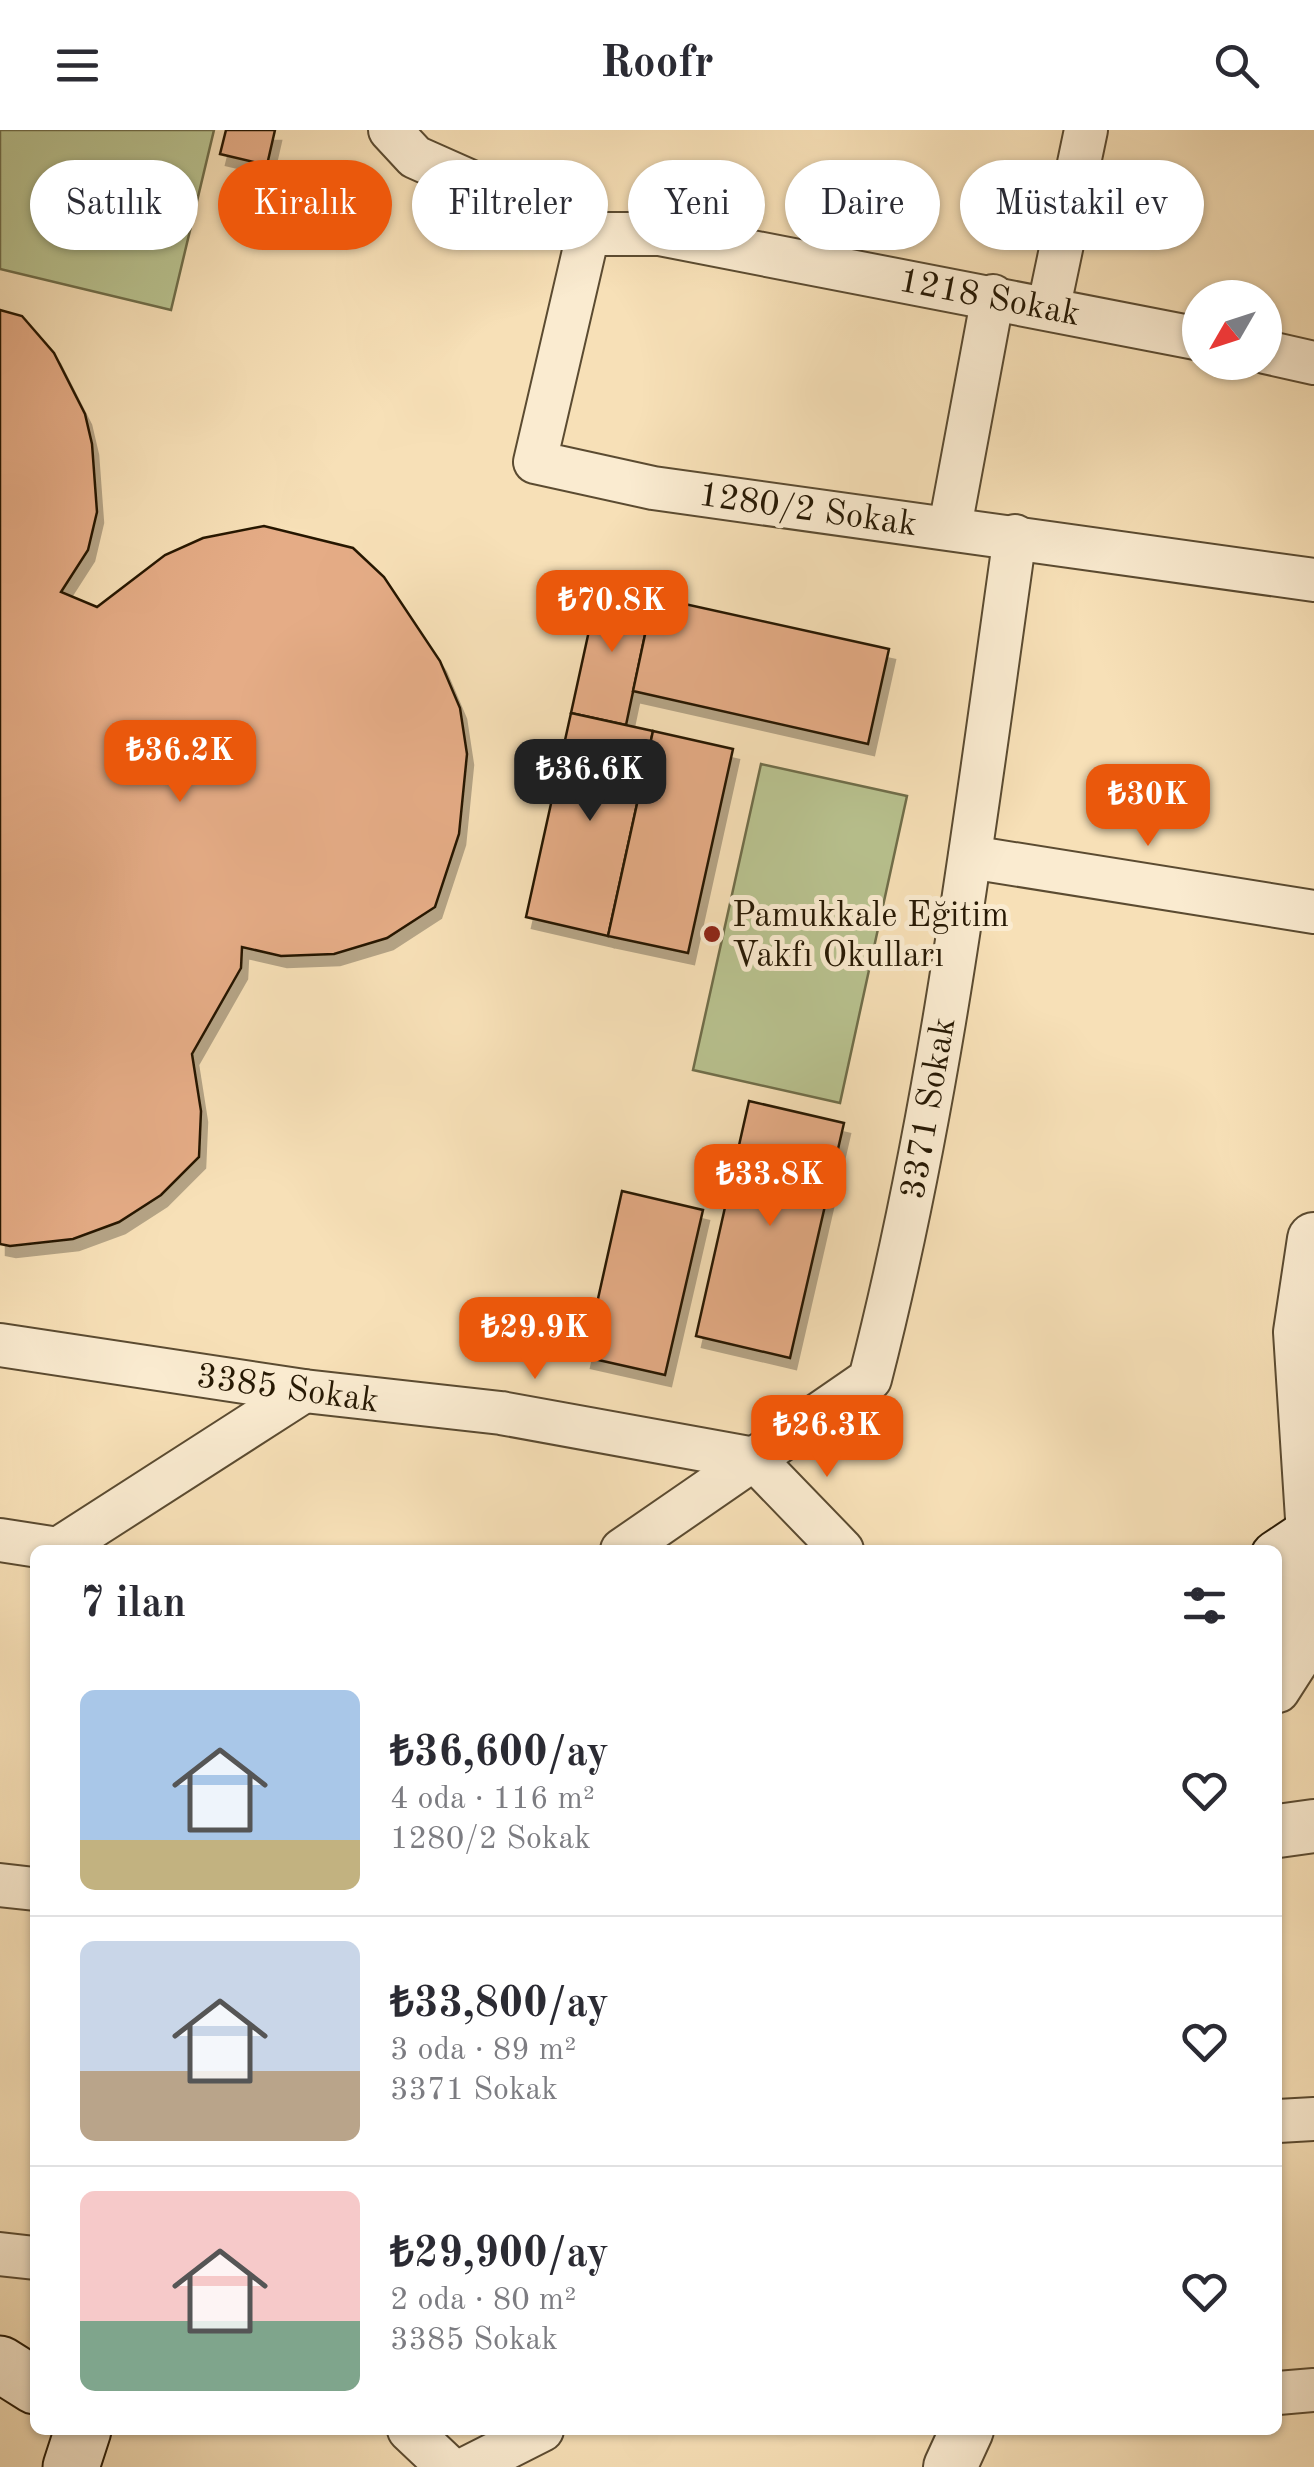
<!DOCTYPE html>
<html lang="tr">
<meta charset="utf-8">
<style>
:root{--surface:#fff;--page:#f7f7f7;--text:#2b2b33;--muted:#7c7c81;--line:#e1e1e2;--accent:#ea580c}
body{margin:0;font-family:"Old Standard TT",serif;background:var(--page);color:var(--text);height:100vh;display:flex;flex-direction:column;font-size:38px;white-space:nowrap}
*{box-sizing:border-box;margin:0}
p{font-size:32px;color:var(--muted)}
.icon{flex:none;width:55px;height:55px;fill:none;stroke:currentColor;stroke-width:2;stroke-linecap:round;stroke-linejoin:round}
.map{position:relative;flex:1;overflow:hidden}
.drawer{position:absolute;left:30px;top:1415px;width:1252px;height:890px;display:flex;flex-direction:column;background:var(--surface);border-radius:15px;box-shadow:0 2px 8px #0004}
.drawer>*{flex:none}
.top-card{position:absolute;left:30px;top:30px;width:1255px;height:90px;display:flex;gap:20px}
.needle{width:65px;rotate:231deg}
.buttons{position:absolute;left:1182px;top:150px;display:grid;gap:20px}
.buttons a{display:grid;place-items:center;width:100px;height:100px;border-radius:50%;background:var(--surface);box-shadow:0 2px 8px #0004;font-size:50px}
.price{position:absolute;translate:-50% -85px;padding:0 22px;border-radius:20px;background:var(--accent);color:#fff;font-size:32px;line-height:65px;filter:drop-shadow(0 2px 5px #0008)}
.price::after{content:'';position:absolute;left:50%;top:60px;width:30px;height:22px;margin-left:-15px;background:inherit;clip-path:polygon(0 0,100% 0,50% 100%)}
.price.selected{background:#222;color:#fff}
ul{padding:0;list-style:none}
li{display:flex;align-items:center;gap:30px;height:250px;padding:0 50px}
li+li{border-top:2px solid var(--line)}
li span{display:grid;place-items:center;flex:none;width:280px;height:200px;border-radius:15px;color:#555}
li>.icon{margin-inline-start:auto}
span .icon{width:120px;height:120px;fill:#fffc;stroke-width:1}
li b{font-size:42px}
h2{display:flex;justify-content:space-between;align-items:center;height:120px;padding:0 50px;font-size:42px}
.tag{padding:0 35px;border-radius:45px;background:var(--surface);box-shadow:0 2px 8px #0004;font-size:35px;line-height:90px}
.tag.selected{background:var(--accent);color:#fff}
header{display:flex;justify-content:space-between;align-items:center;height:130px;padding:0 50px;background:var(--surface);font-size:45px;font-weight:700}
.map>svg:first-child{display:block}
.pitch{fill:#b9c390;stroke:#706e4a;stroke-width:2.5}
.building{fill:#e5ac86;stroke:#271904;stroke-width:2.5;filter:url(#shadow)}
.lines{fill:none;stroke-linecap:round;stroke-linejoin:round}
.minor-casing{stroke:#5b4b31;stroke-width:46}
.tertiary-casing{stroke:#5b4b31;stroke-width:56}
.secondary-casing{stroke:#271904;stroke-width:59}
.minor{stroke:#faebd0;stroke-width:42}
.tertiary{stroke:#faebd0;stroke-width:52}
.secondary{stroke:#faebd0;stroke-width:55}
.poi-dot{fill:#8f2418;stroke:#faebd0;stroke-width:4}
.labels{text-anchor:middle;stroke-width:10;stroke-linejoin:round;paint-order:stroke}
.street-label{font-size:35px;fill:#271904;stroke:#faebd0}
.poi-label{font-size:35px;fill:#271904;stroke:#faebd0;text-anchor:start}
</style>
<header><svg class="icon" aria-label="menu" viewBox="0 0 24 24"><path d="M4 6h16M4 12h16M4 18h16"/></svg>Roofr<svg class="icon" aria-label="search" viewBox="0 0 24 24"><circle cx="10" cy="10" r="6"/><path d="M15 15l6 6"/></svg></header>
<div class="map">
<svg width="1314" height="2337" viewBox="0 0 1314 2337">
<defs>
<filter id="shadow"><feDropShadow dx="6" dy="11" stdDeviation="0" flood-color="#0004"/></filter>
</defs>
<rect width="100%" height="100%" fill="#f7e0b7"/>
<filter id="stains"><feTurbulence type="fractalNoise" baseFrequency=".002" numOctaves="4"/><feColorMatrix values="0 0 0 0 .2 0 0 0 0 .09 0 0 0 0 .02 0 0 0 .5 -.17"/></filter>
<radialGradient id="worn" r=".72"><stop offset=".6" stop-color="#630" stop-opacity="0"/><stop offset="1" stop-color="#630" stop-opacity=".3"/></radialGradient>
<g class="pitch">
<path d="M0 0H214L171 180 0 139Z"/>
<path d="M761 634 907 666 840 973 693 940Z"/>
</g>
<g class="building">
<path d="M226 0H275L267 35 220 24Z"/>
<path d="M0 180 22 186 54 223 85 284 92 314 97 382 88 420 61 462 97 477 165 425 203 408 264 396 353 418 384 447 440 531 460 578 467 624 459 704 435 777 387 808 334 824 281 826 242 817 241 838 192 924 201 981 199 1027 161 1065 119 1092 73 1109 10 1116 0 1114Z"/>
<path d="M599 455 653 467 626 595 571 583Z"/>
<path d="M653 467 889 519 868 614 633 561Z"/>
<path d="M571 583 653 601 608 806 526 787Z"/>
<path d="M653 601 733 619 688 823 608 806Z"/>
<path d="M749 971 844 993 790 1228 696 1206Z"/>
<path d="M622 1061 703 1080 665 1245 585 1227Z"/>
</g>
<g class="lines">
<defs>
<g id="minor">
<path d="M390 0 415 27 588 104H659L1200 209"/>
<path d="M588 104 535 332 653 358 1314 450"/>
<path d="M1049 176 1086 0"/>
<path d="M1265 222 1314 233"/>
<path d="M950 397 993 166"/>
<path d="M970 727 1314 782"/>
<path d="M0 1215 304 1261 501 1283 754 1329"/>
<path d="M754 1329 842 1420"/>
<path d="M0 1410 58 1419 304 1261"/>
<path d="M622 1420 870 1249C941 973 975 688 1015 406"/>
<path d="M1278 1561 1314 1505"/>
<path d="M0 1755 35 1759"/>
<path d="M1278 1991 1314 1989"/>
<path d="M0 2124 35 2128"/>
<path d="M1278 2263 1314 2260"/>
<path d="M409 2300 448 2337"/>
<path d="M469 2337 542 2300"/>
</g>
<g id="tertiary">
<path d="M1278 1525 1313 1404 1300 1202 1314 1109"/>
<path d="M1278 1701 1314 1696"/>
<path d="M950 2337 967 2300"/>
</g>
<g id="secondary">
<path d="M1278 1428 1314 1404"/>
<path d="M0 2234 35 2256"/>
<path d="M71 2337 83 2300"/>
</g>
</defs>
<use href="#minor" class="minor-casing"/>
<use href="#tertiary" class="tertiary-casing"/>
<use href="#secondary" class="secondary-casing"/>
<use href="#minor" class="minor"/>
<use href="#tertiary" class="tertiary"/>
<use href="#secondary" class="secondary"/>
</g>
<circle class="poi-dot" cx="712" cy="804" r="10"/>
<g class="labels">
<g class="street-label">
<text transform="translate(990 166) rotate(11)" y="12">1218 Sokak</text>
<text transform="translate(808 378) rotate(8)" y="12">1280/2 Sokak</text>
<text transform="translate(927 978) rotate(-80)" y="12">3371 Sokak</text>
<text transform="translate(288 1257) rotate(8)" y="12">3385 Sokak</text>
</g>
<g class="poi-label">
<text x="732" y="796">Pamukkale Eğitim<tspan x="732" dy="40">Vakfı Okulları</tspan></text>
</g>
</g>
<rect width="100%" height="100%" filter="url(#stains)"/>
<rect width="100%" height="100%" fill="url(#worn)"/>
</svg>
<div class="buttons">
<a><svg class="needle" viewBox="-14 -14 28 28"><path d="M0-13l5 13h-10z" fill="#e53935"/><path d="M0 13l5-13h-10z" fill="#7c7c81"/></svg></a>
</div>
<b class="price" style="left:612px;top:525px">₺70.8K</b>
<b class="price" style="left:180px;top:675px">₺36.2K</b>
<b class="price selected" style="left:590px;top:694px">₺36.6K</b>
<b class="price" style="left:1148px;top:719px">₺30K</b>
<b class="price" style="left:770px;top:1099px">₺33.8K</b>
<b class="price" style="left:535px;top:1252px">₺29.9K</b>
<b class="price" style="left:827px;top:1350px">₺26.3K</b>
<div class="top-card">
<a class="tag">Satılık</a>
<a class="tag selected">Kiralık</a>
<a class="tag">Filtreler</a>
<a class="tag">Yeni</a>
<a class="tag">Daire</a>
<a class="tag">Müstakil ev</a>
</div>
<section class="drawer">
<h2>7 ilan<svg class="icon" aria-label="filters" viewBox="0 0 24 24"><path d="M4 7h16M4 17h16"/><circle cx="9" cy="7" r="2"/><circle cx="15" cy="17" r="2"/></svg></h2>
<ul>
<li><span style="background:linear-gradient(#a9c7e8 75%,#c2b280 0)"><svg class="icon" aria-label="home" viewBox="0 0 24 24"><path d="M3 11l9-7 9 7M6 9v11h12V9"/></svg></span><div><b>₺36,600/ay</b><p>4 oda · 116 m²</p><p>1280/2 Sokak</p></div><svg class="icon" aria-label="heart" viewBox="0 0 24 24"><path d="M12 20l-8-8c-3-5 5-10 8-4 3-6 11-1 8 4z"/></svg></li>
<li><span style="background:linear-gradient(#c9d6e8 65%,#b9a48a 0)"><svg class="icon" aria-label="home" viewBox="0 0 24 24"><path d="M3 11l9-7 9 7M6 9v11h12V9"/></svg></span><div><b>₺33,800/ay</b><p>3 oda · 89 m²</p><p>3371 Sokak</p></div><svg class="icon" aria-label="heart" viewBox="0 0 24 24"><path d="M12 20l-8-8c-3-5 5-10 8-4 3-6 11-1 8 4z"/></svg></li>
<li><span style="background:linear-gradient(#f6c9c9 65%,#7fa58c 0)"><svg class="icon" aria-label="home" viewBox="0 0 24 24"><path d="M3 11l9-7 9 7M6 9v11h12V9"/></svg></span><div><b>₺29,900/ay</b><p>2 oda · 80 m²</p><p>3385 Sokak</p></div><svg class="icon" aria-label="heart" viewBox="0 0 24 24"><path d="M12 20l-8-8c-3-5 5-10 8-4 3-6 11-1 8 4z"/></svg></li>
</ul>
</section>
</div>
